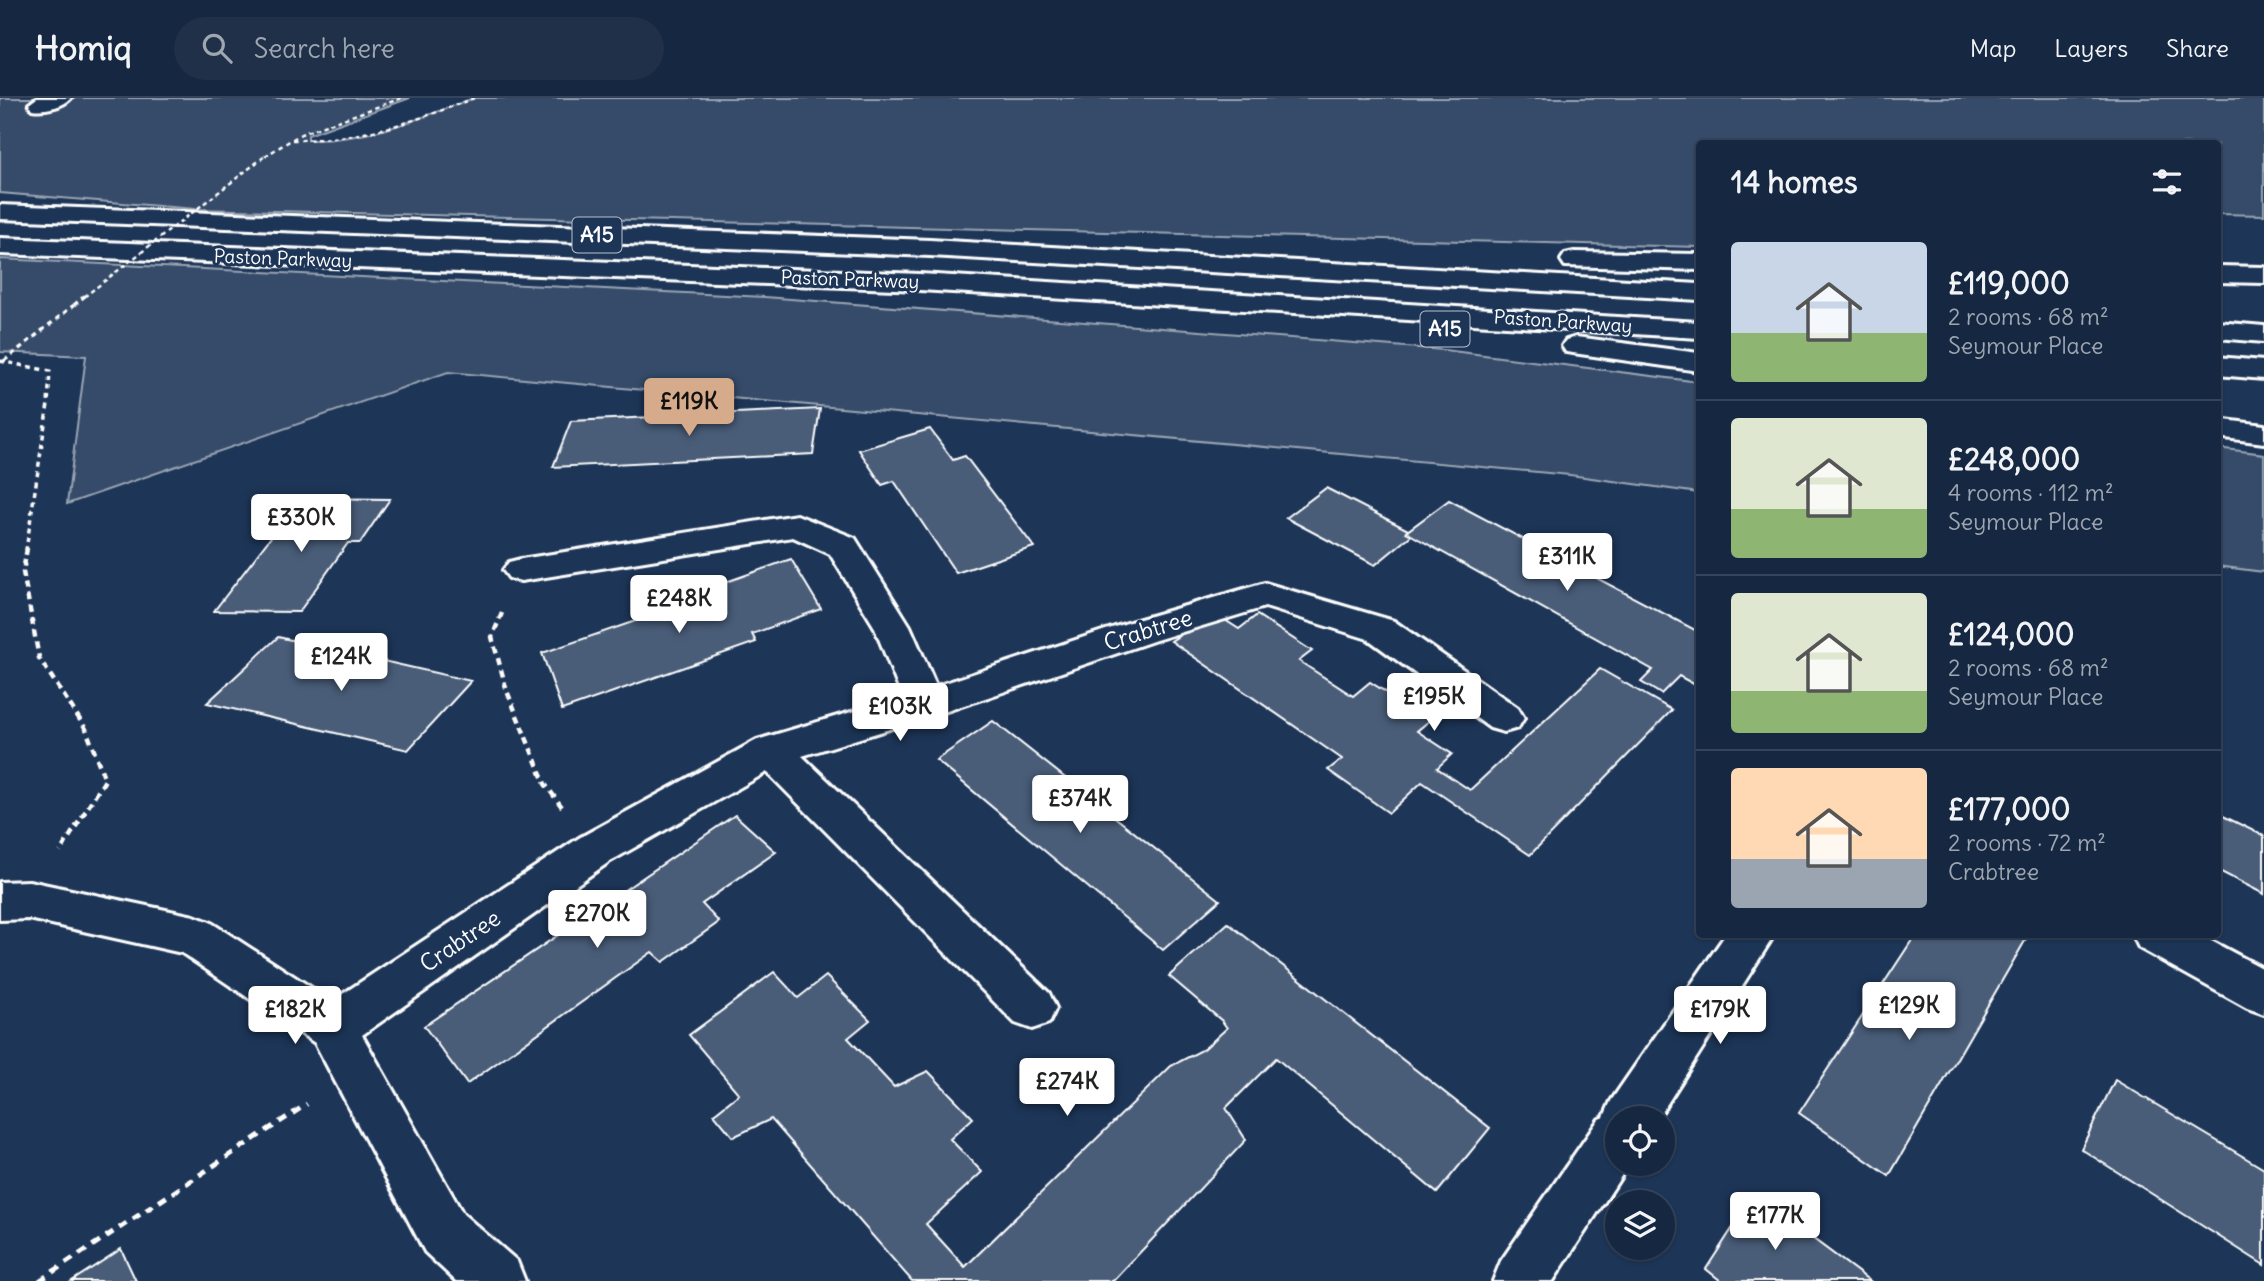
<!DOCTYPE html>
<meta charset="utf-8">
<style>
:root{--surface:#162841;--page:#1f3048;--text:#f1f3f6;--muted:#9ea6b1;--line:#35445a;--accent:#d6ab8b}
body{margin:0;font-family:Delius,sans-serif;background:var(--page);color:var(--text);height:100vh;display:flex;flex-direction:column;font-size:26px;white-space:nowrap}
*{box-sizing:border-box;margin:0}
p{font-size:23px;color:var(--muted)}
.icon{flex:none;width:38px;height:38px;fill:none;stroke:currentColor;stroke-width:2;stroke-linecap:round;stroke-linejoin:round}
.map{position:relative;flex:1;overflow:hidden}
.sheet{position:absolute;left:1696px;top:42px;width:525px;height:798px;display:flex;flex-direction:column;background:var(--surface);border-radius:7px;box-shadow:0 2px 5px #0004,0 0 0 2px var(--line)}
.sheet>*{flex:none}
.fabs{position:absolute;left:1605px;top:1008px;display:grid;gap:14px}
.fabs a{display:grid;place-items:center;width:70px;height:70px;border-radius:50%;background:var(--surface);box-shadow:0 2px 5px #0004,0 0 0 2px var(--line);font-size:35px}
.price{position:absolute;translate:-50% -60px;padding:0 16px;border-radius:7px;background:#fff;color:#222;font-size:23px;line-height:46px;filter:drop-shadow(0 2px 4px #0008)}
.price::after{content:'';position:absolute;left:50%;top:42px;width:21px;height:16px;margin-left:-10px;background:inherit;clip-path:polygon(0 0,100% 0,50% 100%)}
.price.active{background:var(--accent);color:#111}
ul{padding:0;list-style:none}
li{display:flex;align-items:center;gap:21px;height:175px;padding:0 35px}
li+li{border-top:2px solid var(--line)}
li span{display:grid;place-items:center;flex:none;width:196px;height:140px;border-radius:7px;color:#555}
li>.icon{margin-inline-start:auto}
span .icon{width:84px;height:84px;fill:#fffc;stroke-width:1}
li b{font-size:30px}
h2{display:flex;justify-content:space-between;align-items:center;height:84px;padding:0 35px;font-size:30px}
header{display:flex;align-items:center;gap:42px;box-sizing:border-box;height:98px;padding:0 35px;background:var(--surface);border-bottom:2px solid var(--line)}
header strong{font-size:33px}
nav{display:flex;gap:38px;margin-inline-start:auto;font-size:24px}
.search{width:490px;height:63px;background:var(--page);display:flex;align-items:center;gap:18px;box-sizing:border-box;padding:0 24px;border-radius:38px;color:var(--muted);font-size:26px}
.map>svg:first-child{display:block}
.green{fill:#364b69;stroke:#9aa5b4;stroke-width:2}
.building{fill:#4a5d79;stroke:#fff;stroke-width:2}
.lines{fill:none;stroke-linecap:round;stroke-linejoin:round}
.minor-casing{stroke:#fff;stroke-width:6}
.highway-casing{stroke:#fff;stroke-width:6}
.path-far3{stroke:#fff;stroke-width:2.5;stroke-dasharray:4.5 3.5;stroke-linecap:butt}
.path-far2{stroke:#fff;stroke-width:3.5;stroke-dasharray:5 4.5;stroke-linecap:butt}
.path-far1{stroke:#fff;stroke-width:4.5;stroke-dasharray:7 5;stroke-linecap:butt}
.path{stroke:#fff;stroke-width:5;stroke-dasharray:9 7;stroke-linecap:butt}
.minor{fill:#1d3557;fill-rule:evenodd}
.highway{fill:#1d3557;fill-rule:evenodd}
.path-bridge-far1{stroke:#fff;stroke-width:2.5;stroke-dasharray:4.5 3.5;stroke-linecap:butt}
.path-bridge{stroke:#fff;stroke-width:3.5;stroke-dasharray:5 4.5;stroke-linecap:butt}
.labels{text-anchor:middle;stroke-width:6;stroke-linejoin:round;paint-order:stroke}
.far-street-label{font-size:19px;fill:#fff;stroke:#1d3557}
.shield{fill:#1d3557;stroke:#bbc2cd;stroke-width:2}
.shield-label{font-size:21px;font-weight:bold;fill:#fff}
.street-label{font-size:23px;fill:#fff;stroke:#1d3557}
</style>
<header>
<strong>Homiq</strong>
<div class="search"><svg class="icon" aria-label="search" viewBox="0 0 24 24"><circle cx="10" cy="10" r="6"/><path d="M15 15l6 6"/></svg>Search here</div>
<nav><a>Map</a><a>Layers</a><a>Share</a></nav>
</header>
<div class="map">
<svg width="2264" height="1183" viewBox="0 0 2264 1183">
<rect width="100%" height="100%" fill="#1d3557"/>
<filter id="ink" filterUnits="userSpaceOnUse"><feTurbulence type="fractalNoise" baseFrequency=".0143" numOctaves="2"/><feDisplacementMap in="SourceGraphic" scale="14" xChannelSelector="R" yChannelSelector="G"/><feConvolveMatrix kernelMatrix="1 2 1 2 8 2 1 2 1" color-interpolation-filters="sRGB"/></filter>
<g filter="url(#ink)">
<g class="green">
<path d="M0 0H32L44 8 72 0H410L308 37V42C368 43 418 21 474 0H2264V117L2217 116V46H1699V149L196 111 0 95Z"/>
<path d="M0 161 765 199 1444 252 1699 284V395L1570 377 448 274 67 406 86 258 0 254Z"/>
<path d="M2217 350 2264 356V474L2217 468Z"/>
</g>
<g class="building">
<path d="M820 311 813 356 553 369 571 323Z"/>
<path d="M930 331 953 362 965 358 1034 449 956 475 894 383 882 387 859 352Z"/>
<path d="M1326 390 1414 435 1375 467 1286 420Z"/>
<path d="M301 400 390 401 360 445H348L299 514 214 513Z"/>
<path d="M1449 402 1699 534V589L1679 578 1661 596 1641 584 1653 572 1406 434Z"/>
<path d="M791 461 821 511 752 536 756 544 562 612 542 555 723 493 720 486Z"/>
<path d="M1214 515 1239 531 1257 517 1312 553 1299 563 1353 598 1370 584 1430 622 1417 633 1452 656 1437 670 1470 692 1600 571 1672 612 1530 757 1422 684 1389 715 1328 672 1342 661 1171 543Z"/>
<path d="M278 539 471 583 408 652 207 605Z"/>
<path d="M993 623 1220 802 1163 852 936 662Z"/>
<path d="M2217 715 2264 738V796L2217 772Z"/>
<path d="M735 717 776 754 702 806 719 824 663 864 652 854 467 986 424 928Z"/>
<path d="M1228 825 1490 1030 1437 1095 1276 960 1226 1010 1246 1042 1113 1183H912L771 1021 733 1039 714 1016 739 996 689 937 774 874 798 900 826 878 870 922 848 940 894 989 928 973 973 1020 950 1041 982 1074 926 1126 965 1169 1171 968 1204 951 1227 930 1222 923 1169 878Z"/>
<path d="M1916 836H2029L1889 1078 1799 1015Z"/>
<path d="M2115 982 2264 1071V1167L2081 1051Z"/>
<path d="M1754 1097 1870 1183H1721L1706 1171Z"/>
<path d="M121 1151 136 1183H72Z"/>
</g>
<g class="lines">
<defs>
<g id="minor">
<path d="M37 0H71C63 9 44 13 32 11L29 6Z"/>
<path d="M797 417 855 440 910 528 936 588 1130 524 1265 485 1394 523 1518 610 1524 620 1518 630 1504 634 1490 630 1368 541 1265 509 1156 542 938 616 802 658 1049 895 1056 910 1049 925 1032 931 1015 925 767 674 609 764 362 937 463 1116 517 1163 525 1183H456L425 1154 315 945 182 855 29 821 0 822V784L29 783 194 818 210 824 332 903 579 740 757 642 902 599 874 528 830 456 793 439 521 483 509 480 503 472 509 464 521 461Z"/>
<path d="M1726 836H1775L1658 1020H1617V1066H1629L1553 1183H1493L1501 1163 1599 1021 1604 1019 1611 1003Z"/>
<path d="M2132 836H2198L2264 871V916L2247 910 2139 850Z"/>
</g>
<g id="highway">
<path d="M0 107 930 142 1699 186V202L930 158 0 121Z"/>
<path d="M0 140 920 176 1699 224V240L920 192 0 156Z"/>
<path d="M1574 154 1699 156V172L1565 168 1561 162 1565 156Z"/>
<path d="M2217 168 2264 169V185L2217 184Z"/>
<path d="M2217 224 2264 228V244L2217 240Z"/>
<path d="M1576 239 1699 255V273L1566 254 1562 248 1566 242Z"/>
<path d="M2217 259 2264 263V281L2217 277Z"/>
<path d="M2217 321 2264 327V345L2217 339Z"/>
</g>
</defs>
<use href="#minor" class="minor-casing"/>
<use href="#highway" class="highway-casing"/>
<g class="path-far3">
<path d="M292 42C360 42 411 25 474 0"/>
<path d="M265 58 301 36 402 0"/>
</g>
<g class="path-far2">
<path d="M0 263 50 273 48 306 26 452"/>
<path d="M4 263 74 207"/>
</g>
<g class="path-far1">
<path d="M27 450 23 474 39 560 86 631 105 682 60 754"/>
<path d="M502 515 492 539 507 593 545 686 562 709"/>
</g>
<path class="path" d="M39 1183 307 1006"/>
<use href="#minor" class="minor"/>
<use href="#highway" class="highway"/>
<path class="path-bridge-far1" d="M84 199 265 58"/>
<path class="path-bridge" d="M74 207 86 197"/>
</g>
</g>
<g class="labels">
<g class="far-street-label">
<text transform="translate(283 160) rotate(2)" y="7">Paston Parkway</text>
<text transform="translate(850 181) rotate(2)" y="7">Paston Parkway</text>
<text transform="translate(1563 223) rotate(4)" y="7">Paston Parkway</text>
</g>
<g class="shield">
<rect x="572.5" y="119.5" width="49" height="35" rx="5"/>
<rect x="1420.5" y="213.5" width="49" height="35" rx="5"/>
</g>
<g class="shield-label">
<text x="597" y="144">A15</text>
<text x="1445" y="238">A15</text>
</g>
<g class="street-label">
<text transform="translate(1148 532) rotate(-17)" y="8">Crabtree</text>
<text transform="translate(460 843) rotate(-34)" y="8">Crabtree</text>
</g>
</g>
</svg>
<div class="fabs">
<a><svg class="icon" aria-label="locate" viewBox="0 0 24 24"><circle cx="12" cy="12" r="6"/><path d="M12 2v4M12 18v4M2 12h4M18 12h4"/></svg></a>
<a><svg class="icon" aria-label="layers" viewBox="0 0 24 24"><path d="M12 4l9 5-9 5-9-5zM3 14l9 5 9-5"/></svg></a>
</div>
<b class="price active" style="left:689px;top:340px">£119K</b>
<b class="price" style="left:301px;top:456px">£330K</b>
<b class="price" style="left:1567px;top:495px">£311K</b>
<b class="price" style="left:679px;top:537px">£248K</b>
<b class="price" style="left:341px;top:595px">£124K</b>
<b class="price" style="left:1434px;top:635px">£195K</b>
<b class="price" style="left:900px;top:645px">£103K</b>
<b class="price" style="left:1080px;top:737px">£374K</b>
<b class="price" style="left:597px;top:852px">£270K</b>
<b class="price" style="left:1909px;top:944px">£129K</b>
<b class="price" style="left:295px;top:948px">£182K</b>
<b class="price" style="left:1720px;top:948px">£179K</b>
<b class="price" style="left:1067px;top:1020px">£274K</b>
<b class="price" style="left:1775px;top:1154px">£177K</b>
<section class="sheet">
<h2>14 homes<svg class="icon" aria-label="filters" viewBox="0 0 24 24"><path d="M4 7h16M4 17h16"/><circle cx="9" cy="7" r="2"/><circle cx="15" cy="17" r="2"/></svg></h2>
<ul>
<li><span style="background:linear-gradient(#c9d6e8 65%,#8fb573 0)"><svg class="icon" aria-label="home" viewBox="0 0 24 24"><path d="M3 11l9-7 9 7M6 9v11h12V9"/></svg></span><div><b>£119,000</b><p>2 rooms · 68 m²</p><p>Seymour Place</p></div></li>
<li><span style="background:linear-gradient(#dfe7d0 65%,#8fb573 0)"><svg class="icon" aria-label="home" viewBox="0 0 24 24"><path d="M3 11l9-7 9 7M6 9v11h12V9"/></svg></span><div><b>£248,000</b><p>4 rooms · 112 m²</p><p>Seymour Place</p></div></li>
<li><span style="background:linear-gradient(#dfe7d0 70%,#8fb573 0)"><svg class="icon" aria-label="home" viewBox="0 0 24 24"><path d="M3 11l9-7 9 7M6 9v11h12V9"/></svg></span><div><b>£124,000</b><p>2 rooms · 68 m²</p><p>Seymour Place</p></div></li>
<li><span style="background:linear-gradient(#ffd9b3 65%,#9aa5b1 0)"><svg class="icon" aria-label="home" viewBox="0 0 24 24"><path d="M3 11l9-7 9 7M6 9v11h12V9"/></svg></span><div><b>£177,000</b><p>2 rooms · 72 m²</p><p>Crabtree</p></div></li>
</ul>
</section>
</div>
